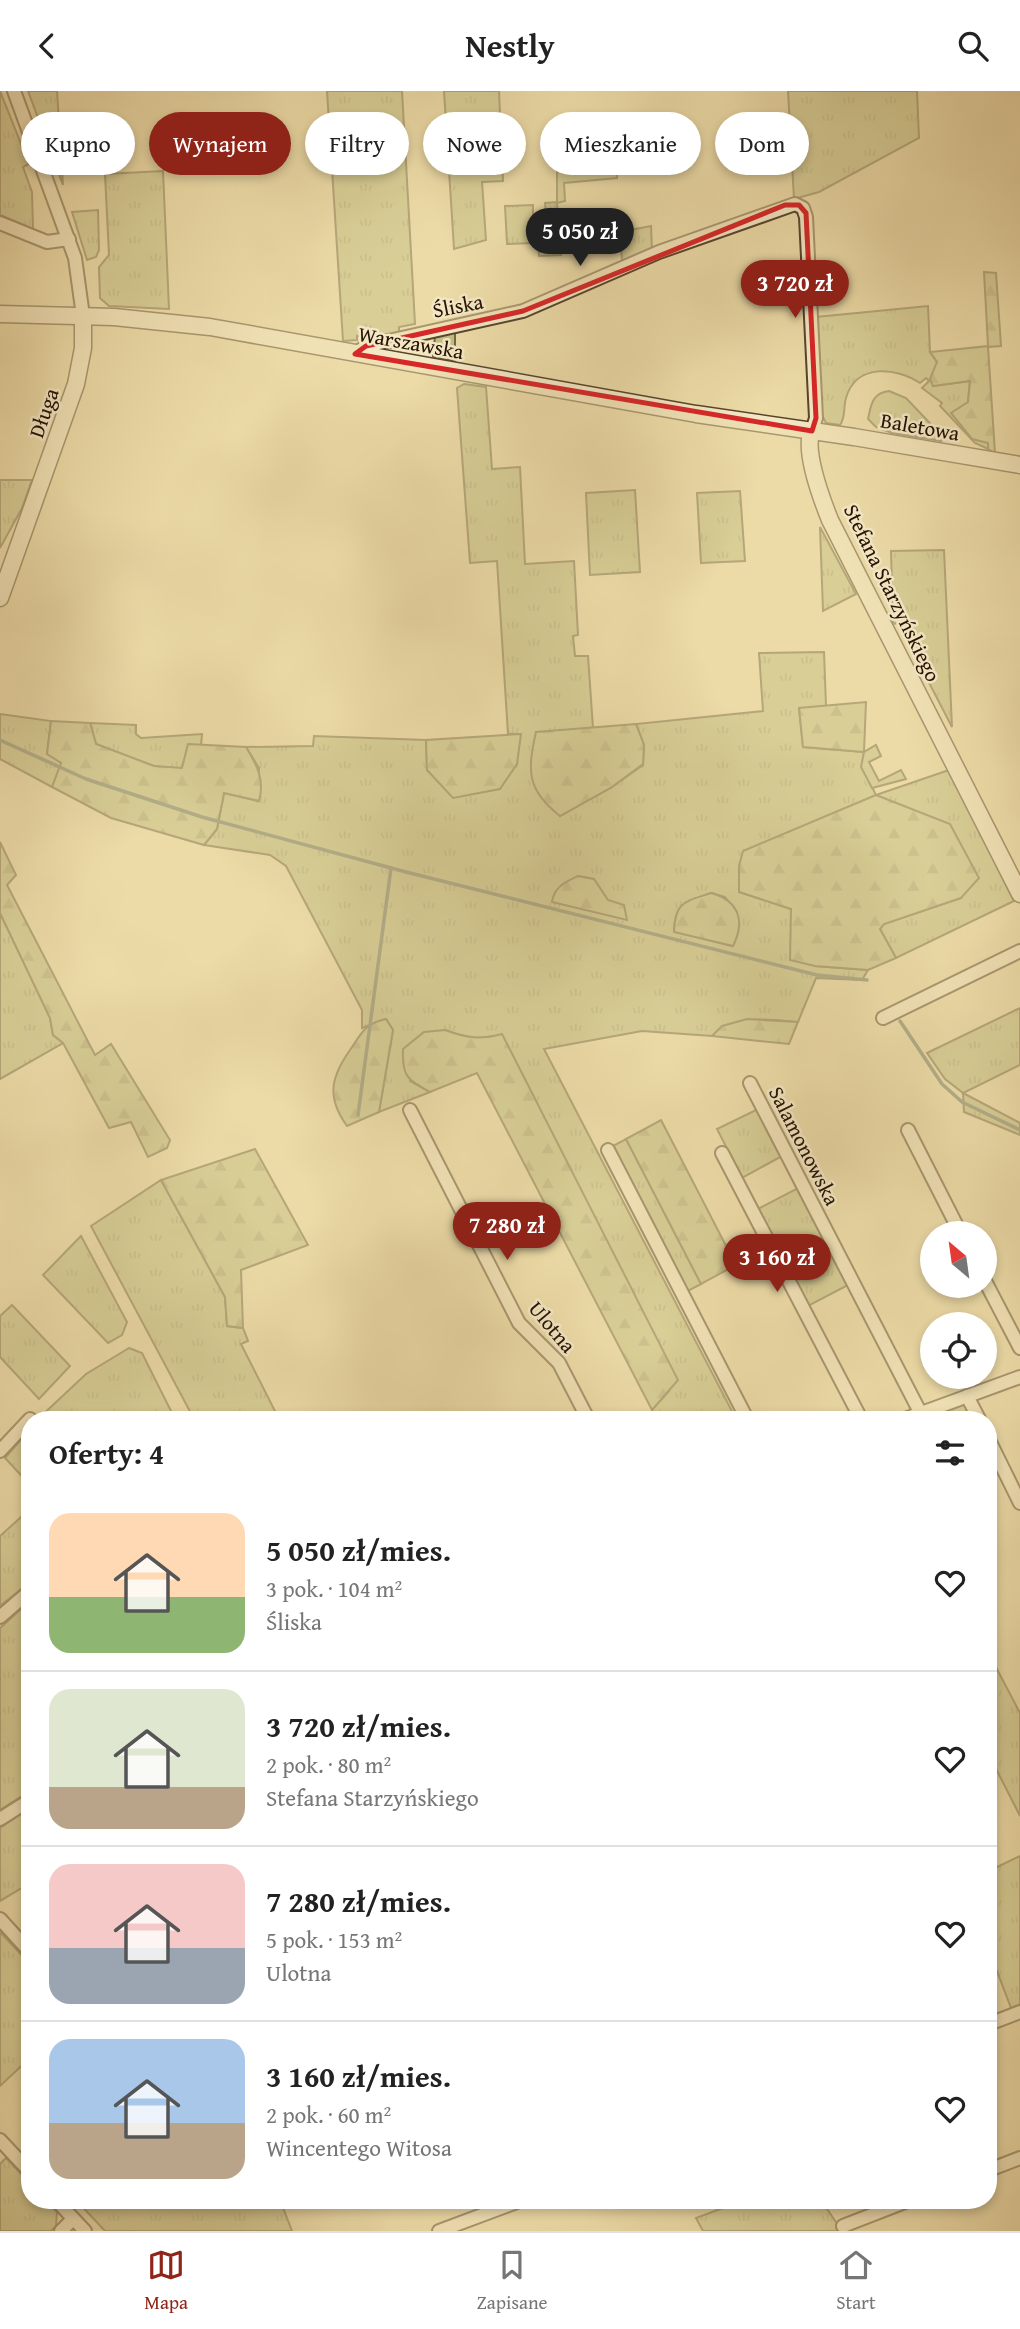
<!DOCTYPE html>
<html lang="pl">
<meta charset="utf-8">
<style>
:root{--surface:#fff;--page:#f2f2f2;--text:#222;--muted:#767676;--line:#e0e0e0;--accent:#8f2418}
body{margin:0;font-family:"Gentium Book Plus",serif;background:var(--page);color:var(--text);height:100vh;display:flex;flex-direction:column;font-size:26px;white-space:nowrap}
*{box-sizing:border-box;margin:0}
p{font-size:23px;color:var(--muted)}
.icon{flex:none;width:38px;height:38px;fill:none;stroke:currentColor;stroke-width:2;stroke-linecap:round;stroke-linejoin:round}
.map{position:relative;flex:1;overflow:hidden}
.side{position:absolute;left:21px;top:1320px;width:976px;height:798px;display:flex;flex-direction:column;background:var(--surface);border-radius:28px;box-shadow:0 4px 10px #0003}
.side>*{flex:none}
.hud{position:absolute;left:21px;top:21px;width:978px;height:63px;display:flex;gap:14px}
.needle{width:46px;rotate:331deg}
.controls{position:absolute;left:920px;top:1130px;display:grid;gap:14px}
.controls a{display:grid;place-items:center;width:77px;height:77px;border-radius:50%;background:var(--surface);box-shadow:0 4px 10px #0003;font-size:35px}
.price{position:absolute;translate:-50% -60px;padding:0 16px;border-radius:24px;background:var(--accent);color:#fff;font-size:23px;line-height:46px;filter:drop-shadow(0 2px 4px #0008)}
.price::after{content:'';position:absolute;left:50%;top:42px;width:21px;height:16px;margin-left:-10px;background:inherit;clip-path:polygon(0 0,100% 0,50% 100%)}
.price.selected{background:#222;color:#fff}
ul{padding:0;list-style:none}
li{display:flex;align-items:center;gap:21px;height:175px;padding:0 28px}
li+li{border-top:2px solid var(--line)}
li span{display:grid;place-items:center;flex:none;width:196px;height:140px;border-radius:21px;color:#555}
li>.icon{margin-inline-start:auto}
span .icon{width:84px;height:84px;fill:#fffc;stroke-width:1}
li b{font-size:30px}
h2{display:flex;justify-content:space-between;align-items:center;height:84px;padding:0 28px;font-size:30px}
.pill{padding:0 24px;border-radius:32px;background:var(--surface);box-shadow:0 4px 10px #0003;font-size:24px;line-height:63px}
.pill.selected{background:var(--accent);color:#fff}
header{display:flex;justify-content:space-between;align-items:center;height:91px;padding:0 28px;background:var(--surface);font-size:32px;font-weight:600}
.tabs{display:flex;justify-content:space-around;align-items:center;height:98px;border-top:2px solid var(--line);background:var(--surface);font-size:19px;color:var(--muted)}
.tabs a{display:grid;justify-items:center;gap:4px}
.tabs .selected{color:var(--accent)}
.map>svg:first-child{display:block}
.grass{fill:url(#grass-tufts);stroke:#736842;stroke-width:2;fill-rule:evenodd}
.forest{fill:url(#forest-firs);stroke:#736842;stroke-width:2}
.park{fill:#bfbe82;stroke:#736842;stroke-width:2}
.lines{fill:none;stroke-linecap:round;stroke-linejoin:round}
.stream{stroke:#6b7863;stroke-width:3.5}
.minor-casing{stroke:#58452a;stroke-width:16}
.tertiary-casing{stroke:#58452a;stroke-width:19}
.minor{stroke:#f3e8c6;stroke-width:12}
.tertiary{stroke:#f3e8c6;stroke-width:16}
.marked{fill:none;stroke:#d62828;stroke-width:5;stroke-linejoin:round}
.labels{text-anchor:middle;stroke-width:5;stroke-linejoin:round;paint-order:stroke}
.street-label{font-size:21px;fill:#271301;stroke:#f3e8c6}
</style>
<header><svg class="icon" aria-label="back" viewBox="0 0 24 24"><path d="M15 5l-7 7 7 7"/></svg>Nestly<svg class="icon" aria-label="search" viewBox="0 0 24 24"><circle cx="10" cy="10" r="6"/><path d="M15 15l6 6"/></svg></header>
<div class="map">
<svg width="1020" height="2140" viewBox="0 0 1020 2140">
<defs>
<pattern id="grass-tufts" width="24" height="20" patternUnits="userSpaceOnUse" patternTransform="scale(1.75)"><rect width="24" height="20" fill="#bfbe82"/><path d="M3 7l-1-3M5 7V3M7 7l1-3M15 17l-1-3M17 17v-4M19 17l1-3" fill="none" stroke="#a4a26e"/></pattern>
<pattern id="forest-firs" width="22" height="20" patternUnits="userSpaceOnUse" patternTransform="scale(1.75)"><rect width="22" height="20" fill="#bfbe82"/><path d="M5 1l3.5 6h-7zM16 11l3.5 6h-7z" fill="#a4a26e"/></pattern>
</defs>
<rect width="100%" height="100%" fill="#ecdba7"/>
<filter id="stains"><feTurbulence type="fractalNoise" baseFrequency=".00286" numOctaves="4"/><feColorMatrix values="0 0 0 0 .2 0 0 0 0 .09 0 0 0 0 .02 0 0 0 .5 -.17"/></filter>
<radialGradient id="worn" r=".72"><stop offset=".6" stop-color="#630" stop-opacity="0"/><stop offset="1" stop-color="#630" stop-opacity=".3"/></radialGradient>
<g class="grass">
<path d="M0 0 29 73 23 76 32 101 33 138 0 124Z"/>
<path d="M28 0H57L63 94Z"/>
<path d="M327 0H402L415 233 399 236V244L367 249 365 246 357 245V249L343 250Z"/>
<path d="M444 0H499L503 90 482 91 486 149 454 158Z"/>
<path d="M788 0H917L919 47 819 101 794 108Z"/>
<path d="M587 61 595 66 616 65 617 87 564 92 565 110 557 112 561 164 539 165 538 152 549 151 545 112 557 111V63Z"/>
<path d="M163 80 169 218 109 215 100 207 99 176 109 164 105 83Z"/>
<path d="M533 114V152L507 153 505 115Z"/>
<path d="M98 119 99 159 96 166 87 169 72 121Z"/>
<path d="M651 135 652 159 622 170 620 141Z"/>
<path d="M928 215 930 261 937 271 933 295 970 290 968 311 988 352V358L975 352 940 315 942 312 922 297 929 290 926 287 920 292C896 276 856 272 846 307 843 317 846 326 840 334L826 332 822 324 816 226Z"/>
<path d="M455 239V270L433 266 435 245Z"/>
<path d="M464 293 486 296 492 378 520 376 525 473 574 470 578 544 573 545 575 565H588L593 637 536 642 560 725 612 696 643 674 644 654 636 633 763 620 759 562 824 561 826 615 799 618 803 656 864 661 862 676 876 704 949 679 1014 810 896 867 880 838 884 833 961 807 876 704 744 760 739 801 791 818 815 875 868 879 862 889 816 887 798 931C768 929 735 922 712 945L642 940 544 958 736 1328H657L652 1319 669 1300 502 944C480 949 466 947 445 939L410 990 430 1001 379 1021 393 939 386 928 362 937V919L286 775 270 764 204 754 217 738 224 702 258 710 259 677 246 656 313 655 314 645 426 649 427 679 521 643H508L497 470 470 472 457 297ZM712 802 725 806 737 821 732 855 674 840C675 810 686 811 712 802Z"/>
<path d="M889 300 906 307 945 348 941 350 892 342 876 336 868 328C871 314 872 302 889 300Z"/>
<path d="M0 389H32L22 417 0 457Z"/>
<path d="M635 399 640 481 590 484 586 402Z"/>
<path d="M740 400 745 470 701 472 697 402Z"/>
<path d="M820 436 856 503 823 520Z"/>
<path d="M944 459 952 636 898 532 893 533 891 460Z"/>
<path d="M0 623 51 630 47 662 62 672 52 696 0 668Z"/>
<path d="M90 632 136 634V643L141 647 202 643 201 655 188 654 182 678 154 675 96 653Z"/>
<path d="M0 822 50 927 53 944 63 952 0 988Z"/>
<path d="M1020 917V974L963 1002 1020 1032V1044L964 1021 963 1002 945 988 927 962Z"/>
<path d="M758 1018 782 1065 742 1087 717 1038Z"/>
<path d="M626 1048 701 1193 688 1200 613 1055Z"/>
<path d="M161 1089 225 1206 227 1235 243 1237 248 1250 241 1253 279 1328H194L91 1135Z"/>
<path d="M798 1097 848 1194 808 1215 758 1118Z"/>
<path d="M81 1145 127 1231 122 1244 108 1252 43 1184Z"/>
<path d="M12 1214 70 1275 39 1308 0 1266V1225Z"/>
<path d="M129 1257 142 1262 175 1328H38L86 1283Z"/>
<path d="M966 1311 974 1328H933L931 1324Z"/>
<path d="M30 1338V1394L5 1367Z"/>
<path d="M30 1418V1491L0 1515V1445Z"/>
<path d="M30 1510V1700L0 1719V1537Z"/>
<path d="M989 1563 1020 1622V1725L989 1664Z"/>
<path d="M30 1717V1792L0 1810V1737Z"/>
<path d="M1020 1765V1914L1011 1917 989 1859V1780Z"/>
<path d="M0 1841 30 1873V1967L0 1995Z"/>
<path d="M6 2067 30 2092V2109H45L57 2121 56 2135 51 2140H0V2073Z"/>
<path d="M76 2109H280L292 2140H105Z"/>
<path d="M744 2109H821L842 2140H703L696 2127Z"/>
</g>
<g class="forest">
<path d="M984 181 996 182 1001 255 988 256 995 362 988 358V352L972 348 951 322 968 311 970 290 933 295 930 288 937 271 930 261 988 255Z"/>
<path d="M866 611 864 661 803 656 799 617Z"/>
<path d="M51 630 90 632 96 653 154 675 182 677 188 653 246 656C257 674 265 689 259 710L224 702 217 738 204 754 111 727 52 696 61 672 47 663Z"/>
<path d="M636 633 644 654 643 673 612 696 560 725C527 699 527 681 536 641Z"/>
<path d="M521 643 517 673 500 698 453 707 427 679 426 649Z"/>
<path d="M876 704 950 733 979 787 961 807 884 833 880 838 896 867 868 879 815 875 790 869 791 818 739 801V775L743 760Z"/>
<path d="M0 751 16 784 7 794 95 964 111 953 170 1049 167 1057 148 1066 131 1031 109 1037 63 952 53 944 50 927 0 822Z"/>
<path d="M578 785 594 788 608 809 624 814 627 829 552 811C554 796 565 791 578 785Z"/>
<path d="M711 802C740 810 745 831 733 855L674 841C675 810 685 811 711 802Z"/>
<path d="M386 928 393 939 379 1021 347 1035C326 1006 331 986 350 959 361 943 365 932 386 928Z"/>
<path d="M747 928 798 931 789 953 712 945 722 935Z"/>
<path d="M445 939C466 947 480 949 502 943L678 1289 652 1319 477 982 430 1001C407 988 402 986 403 958L424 941Z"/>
<path d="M661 1029 736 1174 701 1193 626 1048Z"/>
<path d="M255 1058 308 1154 241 1179 243 1237 227 1235 225 1206 161 1089Z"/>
</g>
<path class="park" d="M876 654 881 665 869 671 879 690 901 679 906 688 872 697 861 676 864 661Z"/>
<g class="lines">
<g class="stream">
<path d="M0 649 86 688 202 726 406 781 817 884 867 889"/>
<path d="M900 930 942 993 962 1011 1020 1039"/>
<path d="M358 1024 391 777"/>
</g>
<defs>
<g id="minor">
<path d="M14 0 75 167 83 225"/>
<path d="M0 132 47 151 69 148"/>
<path d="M355 263 366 255 523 220 659 161 795 113 803 117 806 126 816 327 812 340"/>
<path d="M883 927 1020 860"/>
<path d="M750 992 921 1323"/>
<path d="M410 1019 519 1232 559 1272 588 1328"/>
<path d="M908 1039 961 1143"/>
<path d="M608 1059 747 1328"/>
<path d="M722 1062 861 1328"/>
<path d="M985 1190 1020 1257"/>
<path d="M967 1305 979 1328"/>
<path d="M905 1328 1020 1286"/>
<path d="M989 1349 1020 1412"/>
<path d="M0 1360 30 1328"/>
<path d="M0 1526 30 1500"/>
<path d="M0 1728 30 1709"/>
<path d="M0 1828 30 1861"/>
<path d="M989 1933 1020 1921"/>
<path d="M0 2049 30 2081"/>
<path d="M989 2079 1020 2067"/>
<path d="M56 2109 85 2140"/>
<path d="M843 2135 910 2109"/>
<path d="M61 2140 73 2128"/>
<path d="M439 2140 522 2109"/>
</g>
<g id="tertiary">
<path d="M0 223 114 226 210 236 696 323 854 346 1020 374"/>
<path d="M812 340C803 359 822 409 830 429L1020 803"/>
<path d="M0 507 76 293 83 257V225"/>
</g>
</defs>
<use href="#minor" class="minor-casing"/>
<use href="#tertiary" class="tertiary-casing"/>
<use href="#minor" class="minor"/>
<use href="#tertiary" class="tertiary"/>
</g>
<path d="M0 0H1020V2140H0ZM785 114H799L806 122 816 327 812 340 355 263 366 255 523 220Z" fill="#ecdba7" fill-opacity=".55" fill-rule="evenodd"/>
<path class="marked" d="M785 114H799L806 122 816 327 812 340 355 263 366 255 523 220Z"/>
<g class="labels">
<g class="street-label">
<text transform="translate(458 215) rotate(-11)" y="7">Śliska</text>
<text transform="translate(411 252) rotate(10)" y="7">Warszawska</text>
<text transform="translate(44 322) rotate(-71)" y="7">Długa</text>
<text transform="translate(920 336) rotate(10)" y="7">Baletowa</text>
<text transform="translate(892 502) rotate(64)" y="7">Stefana Starzyńskiego</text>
<text transform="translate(804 1055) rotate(63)" y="7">Salamonowska</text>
<text transform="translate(552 1236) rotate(50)" y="7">Ulotna</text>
</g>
</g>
<rect width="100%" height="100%" filter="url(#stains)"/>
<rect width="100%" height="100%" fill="url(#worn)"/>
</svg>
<div class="controls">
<a><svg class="needle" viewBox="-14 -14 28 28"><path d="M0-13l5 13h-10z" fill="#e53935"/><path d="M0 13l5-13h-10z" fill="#767676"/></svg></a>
<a><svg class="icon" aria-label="locate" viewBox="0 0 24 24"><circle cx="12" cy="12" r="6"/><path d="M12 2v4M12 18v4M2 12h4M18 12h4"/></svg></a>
</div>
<b class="price selected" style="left:580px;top:177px">5 050 zł</b>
<b class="price" style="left:795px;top:229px">3 720 zł</b>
<b class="price" style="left:507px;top:1171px">7 280 zł</b>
<b class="price" style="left:777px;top:1203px">3 160 zł</b>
<div class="hud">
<a class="pill">Kupno</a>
<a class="pill selected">Wynajem</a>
<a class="pill">Filtry</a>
<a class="pill">Nowe</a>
<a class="pill">Mieszkanie</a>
<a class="pill">Dom</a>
</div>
<section class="side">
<h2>Oferty: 4<svg class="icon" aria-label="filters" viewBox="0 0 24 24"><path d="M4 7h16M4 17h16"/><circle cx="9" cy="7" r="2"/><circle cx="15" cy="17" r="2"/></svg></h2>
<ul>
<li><span style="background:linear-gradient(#ffd9b3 60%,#8fb573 0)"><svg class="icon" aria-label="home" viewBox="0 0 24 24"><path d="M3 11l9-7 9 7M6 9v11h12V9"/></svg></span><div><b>5 050 zł/mies.</b><p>3 pok. · 104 m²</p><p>Śliska</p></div><svg class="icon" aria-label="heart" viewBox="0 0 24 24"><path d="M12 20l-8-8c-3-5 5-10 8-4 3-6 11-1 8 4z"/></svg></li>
<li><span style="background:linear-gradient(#dfe7d0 70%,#b9a48a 0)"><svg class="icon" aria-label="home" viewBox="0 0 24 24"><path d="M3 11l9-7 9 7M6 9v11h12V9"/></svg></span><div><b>3 720 zł/mies.</b><p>2 pok. · 80 m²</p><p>Stefana Starzyńskiego</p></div><svg class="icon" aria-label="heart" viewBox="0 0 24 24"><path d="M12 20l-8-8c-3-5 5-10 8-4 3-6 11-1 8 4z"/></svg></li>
<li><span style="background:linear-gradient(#f6c9c9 60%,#9aa5b1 0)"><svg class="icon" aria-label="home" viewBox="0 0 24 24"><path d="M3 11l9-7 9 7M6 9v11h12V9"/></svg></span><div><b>7 280 zł/mies.</b><p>5 pok. · 153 m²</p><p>Ulotna</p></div><svg class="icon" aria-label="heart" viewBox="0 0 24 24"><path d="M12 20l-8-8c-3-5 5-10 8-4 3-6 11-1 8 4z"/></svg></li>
<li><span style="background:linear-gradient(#a9c7e8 60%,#b9a48a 0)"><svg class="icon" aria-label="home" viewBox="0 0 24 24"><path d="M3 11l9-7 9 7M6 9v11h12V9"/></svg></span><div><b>3 160 zł/mies.</b><p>2 pok. · 60 m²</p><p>Wincentego Witosa</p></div><svg class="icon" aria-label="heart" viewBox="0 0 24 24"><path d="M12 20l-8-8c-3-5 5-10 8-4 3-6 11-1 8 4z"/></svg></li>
</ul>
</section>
</div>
<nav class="tabs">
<a class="selected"><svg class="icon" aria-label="map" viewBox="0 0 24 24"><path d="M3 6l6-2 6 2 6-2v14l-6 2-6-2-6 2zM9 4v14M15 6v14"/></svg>Mapa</a>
<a><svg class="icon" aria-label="saved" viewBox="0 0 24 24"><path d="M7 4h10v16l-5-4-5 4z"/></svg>Zapisane</a>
<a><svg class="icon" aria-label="home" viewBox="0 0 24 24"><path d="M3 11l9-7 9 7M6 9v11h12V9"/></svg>Start</a>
</nav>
